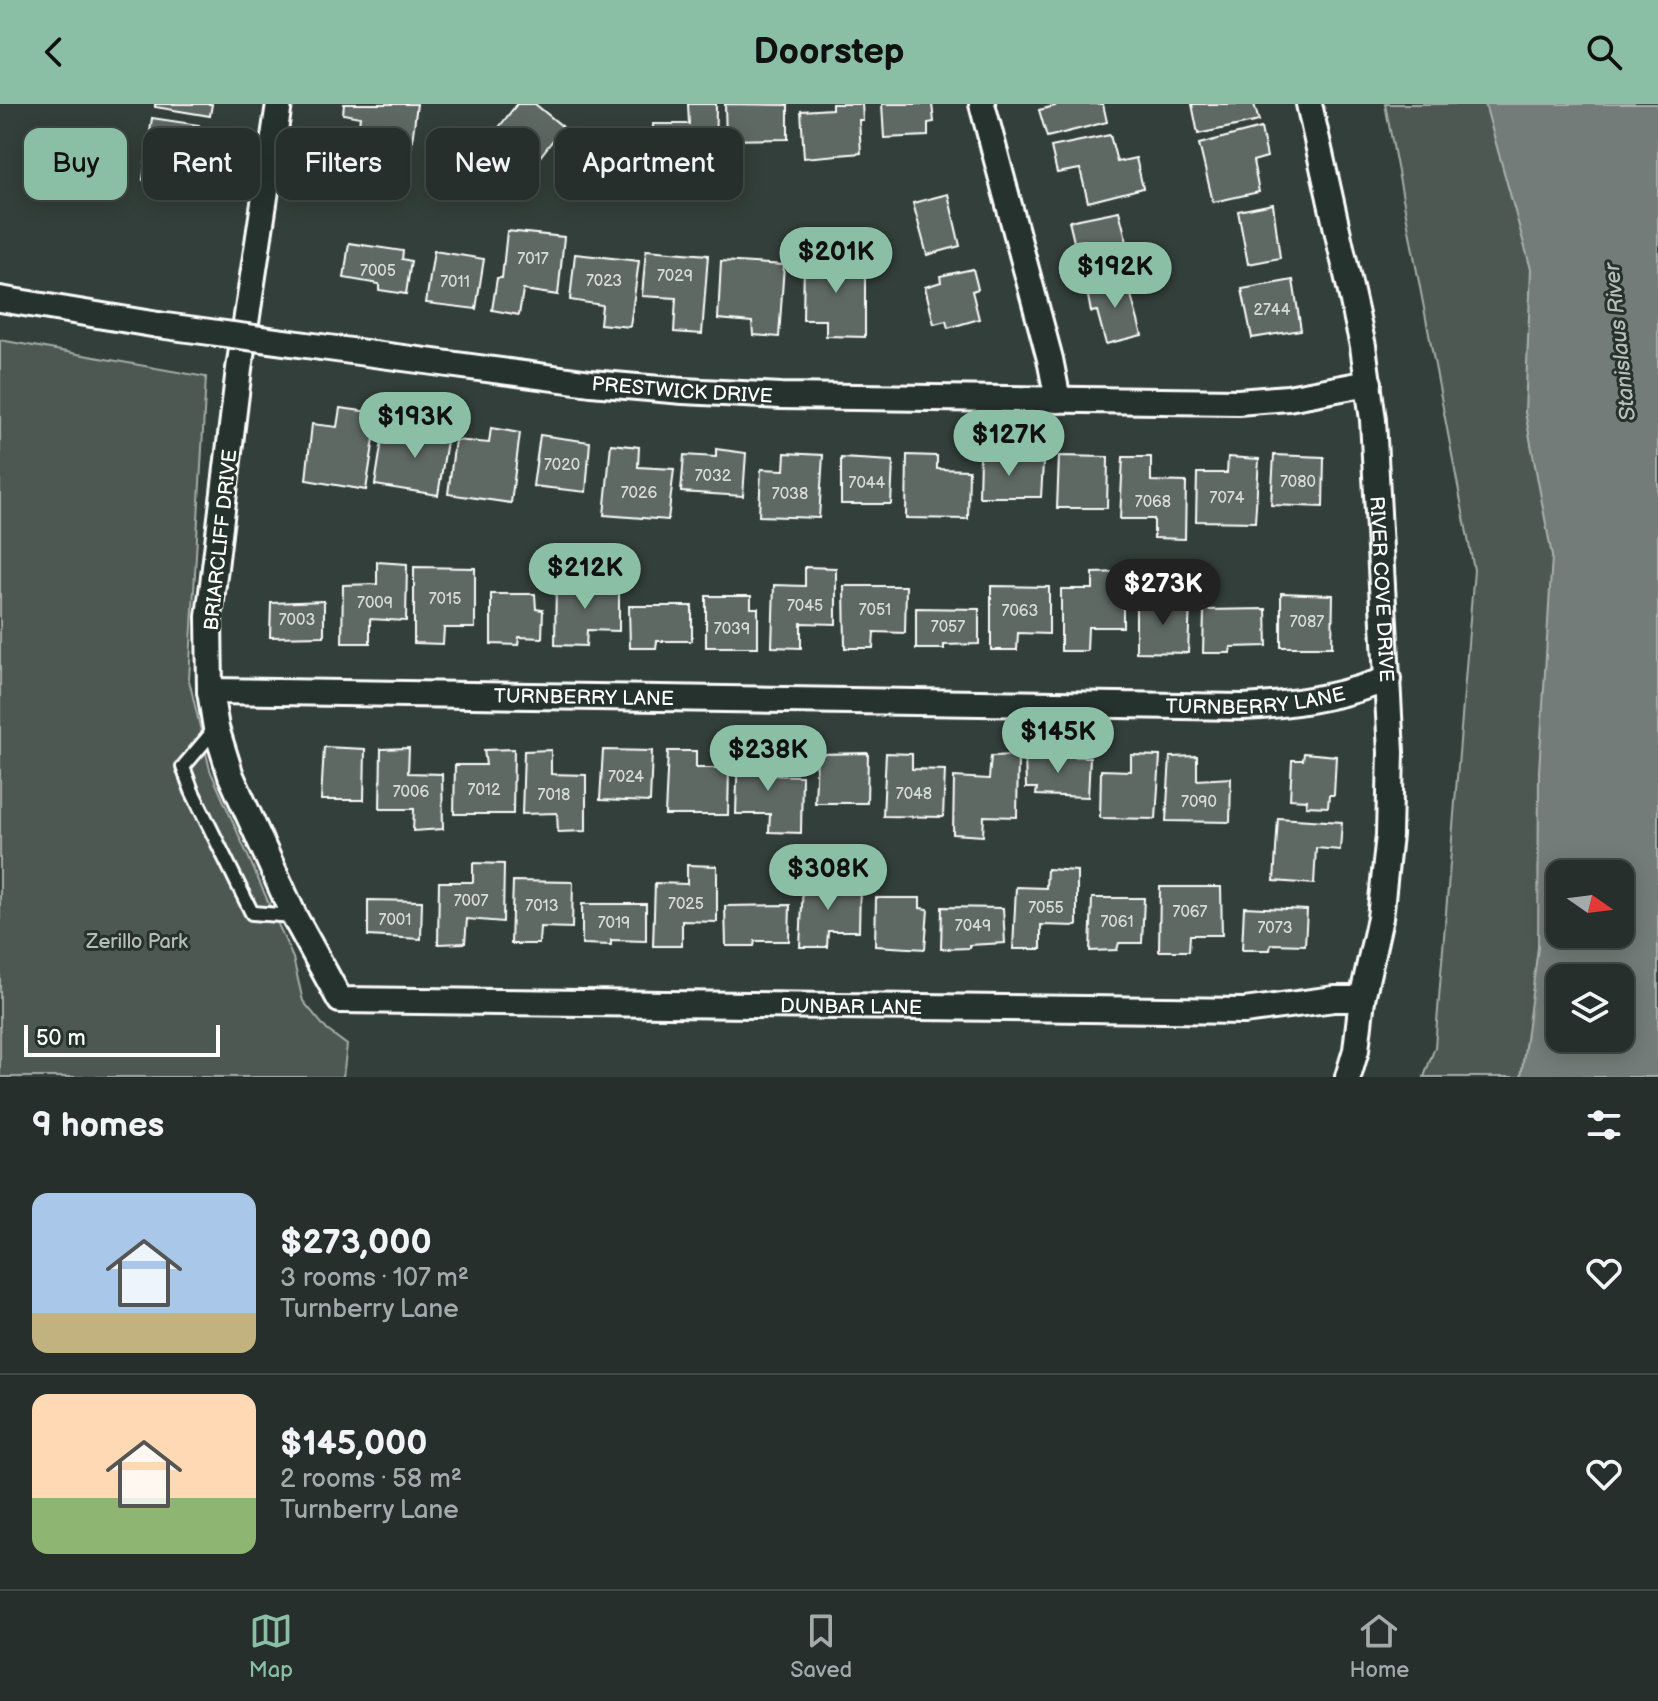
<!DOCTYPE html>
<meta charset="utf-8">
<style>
:root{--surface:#262f2c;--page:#2e3734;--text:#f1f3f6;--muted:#a4a9a9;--line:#424a48;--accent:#8abfa5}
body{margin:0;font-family:"Balsamiq Sans",sans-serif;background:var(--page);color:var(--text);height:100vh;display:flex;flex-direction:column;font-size:30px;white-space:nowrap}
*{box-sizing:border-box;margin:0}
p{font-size:26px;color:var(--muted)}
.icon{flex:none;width:44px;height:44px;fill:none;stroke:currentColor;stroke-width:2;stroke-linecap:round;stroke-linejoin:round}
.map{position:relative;height:973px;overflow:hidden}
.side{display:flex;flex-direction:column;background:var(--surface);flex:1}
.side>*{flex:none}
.hud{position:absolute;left:24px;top:24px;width:800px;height:72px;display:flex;gap:16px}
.needle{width:52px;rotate:104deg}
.controls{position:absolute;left:1546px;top:756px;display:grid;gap:16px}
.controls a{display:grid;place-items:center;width:88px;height:88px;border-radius:16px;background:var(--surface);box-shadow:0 4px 20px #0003,0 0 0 2px var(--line);font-size:40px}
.scale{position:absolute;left:24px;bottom:20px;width:196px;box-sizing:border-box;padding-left:8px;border:4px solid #fff;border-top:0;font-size:22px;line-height:28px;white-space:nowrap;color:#fff;-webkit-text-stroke:6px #26332d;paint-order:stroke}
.price{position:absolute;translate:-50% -68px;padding:0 18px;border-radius:28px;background:var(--accent);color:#111;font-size:26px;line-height:52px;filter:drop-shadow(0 2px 4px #0008)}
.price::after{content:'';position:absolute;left:50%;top:48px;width:24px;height:18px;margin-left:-12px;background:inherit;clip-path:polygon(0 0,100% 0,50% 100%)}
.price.current{background:#222;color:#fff}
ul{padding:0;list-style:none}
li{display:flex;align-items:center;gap:24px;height:200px;padding:0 32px}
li+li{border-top:2px solid var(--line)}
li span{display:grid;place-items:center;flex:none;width:224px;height:160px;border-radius:16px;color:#555}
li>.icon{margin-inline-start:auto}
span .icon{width:96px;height:96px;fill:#fffc;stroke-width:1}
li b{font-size:34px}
h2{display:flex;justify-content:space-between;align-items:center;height:96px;padding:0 32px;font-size:34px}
.chip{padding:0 28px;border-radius:16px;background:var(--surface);box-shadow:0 4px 20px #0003,0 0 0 2px var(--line);font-size:28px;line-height:72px}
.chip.current{background:var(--accent);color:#111}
header{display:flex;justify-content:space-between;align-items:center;height:104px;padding:0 32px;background:var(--accent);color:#111;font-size:36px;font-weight:800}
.dock{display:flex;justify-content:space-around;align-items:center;height:112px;border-top:2px solid var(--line);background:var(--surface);font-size:22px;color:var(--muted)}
.dock a{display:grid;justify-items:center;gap:4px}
.dock .current{color:var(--accent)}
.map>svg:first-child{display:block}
.green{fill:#4d5853;stroke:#a6aca9;stroke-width:2;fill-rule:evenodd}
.water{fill:#737b78;stroke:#abb0ae;stroke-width:2;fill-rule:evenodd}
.building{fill:#5f6964;stroke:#fff;stroke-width:2}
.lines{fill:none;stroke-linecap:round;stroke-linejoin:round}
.lane-casing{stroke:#fff;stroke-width:18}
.street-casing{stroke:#fff;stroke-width:30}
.lane{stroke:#26332d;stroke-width:12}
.street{stroke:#26332d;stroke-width:24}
.street-bridge-casing{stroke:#fff;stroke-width:30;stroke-linecap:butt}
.street-bridge{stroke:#26332d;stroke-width:24}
.labels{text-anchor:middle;stroke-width:6;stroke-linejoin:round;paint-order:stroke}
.number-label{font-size:16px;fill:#d7dad8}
.street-label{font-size:20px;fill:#fff;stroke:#26332d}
.park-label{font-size:20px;fill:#b8bcba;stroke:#26332d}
.water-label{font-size:22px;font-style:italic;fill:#b9bdbc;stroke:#26332d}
</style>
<header><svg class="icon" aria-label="back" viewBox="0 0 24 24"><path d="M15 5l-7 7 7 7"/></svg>Doorstep<svg class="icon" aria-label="search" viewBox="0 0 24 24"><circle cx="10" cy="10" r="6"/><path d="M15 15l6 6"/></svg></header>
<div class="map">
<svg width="1658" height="973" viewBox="0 0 1658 973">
<rect width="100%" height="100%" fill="#333f3a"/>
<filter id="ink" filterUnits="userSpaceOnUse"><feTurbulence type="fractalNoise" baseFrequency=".0125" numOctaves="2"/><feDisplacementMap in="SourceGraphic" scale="16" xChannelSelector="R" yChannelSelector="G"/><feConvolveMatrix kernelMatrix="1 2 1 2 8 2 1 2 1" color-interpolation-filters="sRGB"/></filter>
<g filter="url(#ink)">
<g class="green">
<path d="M1385 0H1658V973H1424L1435 943 1474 466ZM1560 770H1620V830H1560ZM1560 874H1620V934H1560Z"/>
<path d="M0 236 206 273 189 576 210 666 293 854 303 897 327 926 347 941 343 973H0Z"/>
</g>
<path class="water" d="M1485 0H1658V973H1521L1538 844 1539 667 1552 452 1525 308 1531 165ZM1560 770H1620V830H1560ZM1560 874H1620V934H1560Z"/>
<g class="building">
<path d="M155 0H212L210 12 155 3Z"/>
<path d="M344 0H417L410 53 355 47 360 13 343 10Z"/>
<path d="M517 0H535L563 23 532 63 493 31Z"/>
<path d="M688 0H716L715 58 685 59V78H653V20H689Z"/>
<path d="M725 0 788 1V35L726 36Z"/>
<path d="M832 0H862L863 16H859L861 49 804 54 801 7 832 5Z"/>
<path d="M882 0H932L934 18 928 19V32L884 34Z"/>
<path d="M1054 0H1103L1107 18 1047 33 1039 6 1055 2Z"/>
<path d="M1192 0H1254L1259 17 1198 30Z"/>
<path d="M152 14 199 21 194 56 219 59 215 87 143 76Z"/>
<path d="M1261 24 1267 53 1253 57 1259 88 1213 98 1199 40Z"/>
<path d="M1110 31 1117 58 1136 54 1143 84 1088 98 1080 65 1057 69 1051 43Z"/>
<path d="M578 32 613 37 612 32 640 35 637 63H628L626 76 573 68Z"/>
<path d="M948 90 960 142 927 151 913 99Z"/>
<path d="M1273 100 1280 154 1248 160 1238 107Z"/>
<path d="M1119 107 1130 150 1113 154 1114 160 1081 167 1069 117Z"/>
<path d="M507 127 564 133 558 191 523 186 519 211 492 206 497 174H502Z"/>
<path d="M349 139 403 147 402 155 411 157 406 190 379 186V180L344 174Z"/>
<path d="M646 146 708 151 702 230 674 228 676 194 642 192Z"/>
<path d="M434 147 484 155 476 205 426 199Z"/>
<path d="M575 150 639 157 630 223 600 220 602 201 570 196Z"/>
<path d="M865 153V233L826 232V216H803L804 155Z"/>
<path d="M721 157 784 161 779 233 753 231 752 218 718 215Z"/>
<path d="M973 165 978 185 972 187 979 215 948 224 946 217 934 220 925 183 941 178 940 172Z"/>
<path d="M1126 173 1142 231 1106 240 1097 207 1091 208 1086 182Z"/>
<path d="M1293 176 1301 226 1252 234 1242 185Z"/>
<path d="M340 304 378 309 366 386 306 376 312 320 337 323Z"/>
<path d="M422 315 450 319 438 391 375 381 382 336 417 340Z"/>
<path d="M491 324 520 329 511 399 448 390 455 336 489 339Z"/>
<path d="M540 331 590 338 586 388 533 382Z"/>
<path d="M611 340 639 343 638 363 674 365 668 416 604 411Z"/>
<path d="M716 345 746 349 743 392 681 388 684 351 716 353Z"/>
<path d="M785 349 823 351 819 414 759 412 761 365 784 366Z"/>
<path d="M907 351 937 352V365L969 366 968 415 906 414Z"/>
<path d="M980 351H1007L1006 356 1043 359 1041 393H979Z"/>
<path d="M1274 351 1324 353 1323 403 1271 401Z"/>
<path d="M1059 352 1108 353 1107 404H1057Z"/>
<path d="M1123 353H1151V377L1186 378 1185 435 1154 434V415H1120Z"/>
<path d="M1228 353 1259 355 1255 418 1196 417 1197 369H1227Z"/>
<path d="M841 354 893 357 891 400H841Z"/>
<path d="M377 458 407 460 406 517 370 515V539H342L343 481 377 480Z"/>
<path d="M414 463 475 464V524H444L443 540 414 539Z"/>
<path d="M805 463 836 464V520L801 519V544L772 543 774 481 805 482Z"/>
<path d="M1123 468V523H1088L1087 547H1061V485H1093V469Z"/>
<path d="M556 478H619V527L587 526 586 542 555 541Z"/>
<path d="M844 482H906L905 529 874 528 873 544H845Z"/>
<path d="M991 482 1049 483V530L1018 529 1017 546H991Z"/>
<path d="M1281 489 1333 491 1332 543H1281Z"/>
<path d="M491 490H535L536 505 543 506 542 534 519 533 518 541 491 540Z"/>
<path d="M706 492H751V504H758V543H706Z"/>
<path d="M324 497V532L270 533 271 499Z"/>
<path d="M1190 497 1188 549 1136 548V498Z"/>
<path d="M629 502H692V537H657L656 544H630Z"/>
<path d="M916 504 979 505V540L944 541V545H916Z"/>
<path d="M1266 505 1267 542 1231 543 1230 549H1203L1204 506Z"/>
<path d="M324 643 365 645 364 696H321Z"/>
<path d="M409 644 408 669 442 670 443 725 413 727 414 705H380L381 645Z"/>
<path d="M514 645 513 710H454L455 661H486L484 646Z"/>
<path d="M551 646V670L586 671V727L558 728 557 709 522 710 524 647Z"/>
<path d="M603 646 652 647 650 698 600 696Z"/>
<path d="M738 646 767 647 768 671 802 672 801 729 769 728 770 710H736Z"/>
<path d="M668 647H696V664H729L728 711H665Z"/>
<path d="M868 649 867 699H815L817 650Z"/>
<path d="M886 649 912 650V665L945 666 943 713 883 712Z"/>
<path d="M1304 649 1336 652 1334 691H1329L1328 703 1306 702 1307 696 1290 695 1292 656H1303Z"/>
<path d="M1018 651 1017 713 984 712 983 732 953 730 954 673 989 675 991 652Z"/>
<path d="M1025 651 1090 653 1088 693 1036 691 1037 684H1026Z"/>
<path d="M1131 651 1160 652 1156 715 1100 714 1101 666 1131 667Z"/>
<path d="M1197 652V676L1231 674 1230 718 1166 717 1170 653Z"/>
<path d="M1278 714 1342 718 1340 746 1316 744 1314 780 1274 777Z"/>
<path d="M473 759 504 760 503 818 467 815 465 839 438 840 439 778H473Z"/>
<path d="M687 761 717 762V818L682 817V842H653L655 779 687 780Z"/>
<path d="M1047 765 1077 767V822L1041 821V845H1013L1016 783 1046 784Z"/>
<path d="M513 777 573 778 572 824 540 823 539 840H511Z"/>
<path d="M803 779 860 781 859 827H828L827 843H800Z"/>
<path d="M1160 783H1221L1222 831H1190L1189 847H1159Z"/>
<path d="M876 794H920V804L928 805 925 845 875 842Z"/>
<path d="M1092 794H1144L1142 839H1119L1117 846 1090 847Z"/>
<path d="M368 796 422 797 421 835 368 832Z"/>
<path d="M582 800H646V837L611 836V841L582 840Z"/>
<path d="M790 801 789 837H755L754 842H726L725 802Z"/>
<path d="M942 803 1003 804 1005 839 969 841V844L941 845Z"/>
<path d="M1244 803 1307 806 1305 841 1271 840 1270 846H1242Z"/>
</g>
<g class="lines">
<defs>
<path id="lane" d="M216 624 183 663 192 687 252 809 294 812"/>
<g id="street">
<path id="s1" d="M279 0 239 265 209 513 210 587 216 624 231 672 294 812 340 896 1244 907 1334 895H1362"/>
<path d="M982 0 1050 255 1058 296"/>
<path id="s2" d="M1309 0 1363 242 1373 316 1391 648 1389 731 1380 814 1362 895 1356 946 1348 973"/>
<path d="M0 195 158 221"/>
<path id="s3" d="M321 243 591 279 683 287 781 292 1238 298 1288 294 1369 279"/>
<path id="s4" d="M210 587 1243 603C1294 601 1340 593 1388 575"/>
</g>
</defs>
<use href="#lane" class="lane-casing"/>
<use href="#street" class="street-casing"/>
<use href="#lane" class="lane"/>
<use href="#street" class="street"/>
<defs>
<path id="street-bridge" d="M158 221 321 243"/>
</defs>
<use href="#street-bridge" class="street-bridge-casing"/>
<use href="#street-bridge" class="street-bridge"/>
</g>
</g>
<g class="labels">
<g class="number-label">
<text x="533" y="160">7017</text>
<text x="378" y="172">7005</text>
<text x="675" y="177">7029</text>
<text x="604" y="182">7023</text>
<text x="455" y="183">7011</text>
<text x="1272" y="211">2744</text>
<text x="562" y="366">7020</text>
<text x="713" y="377">7032</text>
<text x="1298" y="383">7080</text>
<text x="867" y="384">7044</text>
<text x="639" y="394">7026</text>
<text x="790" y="395">7038</text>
<text x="1227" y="399">7074</text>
<text x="1153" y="403">7068</text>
<text x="445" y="500">7015</text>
<text x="375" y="504">7009</text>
<text x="805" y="507">7045</text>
<text x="875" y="511">7051</text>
<text x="1020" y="512">7063</text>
<text x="297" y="521">7003</text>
<text x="1307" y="523">7087</text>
<text x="948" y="528">7057</text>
<text x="732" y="530">7039</text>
<text x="626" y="678">7024</text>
<text x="484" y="691">7012</text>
<text x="411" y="693">7006</text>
<text x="914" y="695">7048</text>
<text x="554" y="696">7018</text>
<text x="1199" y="703">7090</text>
<text x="471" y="802">7007</text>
<text x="686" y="805">7025</text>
<text x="542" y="807">7013</text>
<text x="1046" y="809">7055</text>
<text x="1190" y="813">7067</text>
<text x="395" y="821">7001</text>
<text x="1117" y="823">7061</text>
<text x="614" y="824">7019</text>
<text x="973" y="827">7049</text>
<text x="1275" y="829">7073</text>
</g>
<g class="street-label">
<text dy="7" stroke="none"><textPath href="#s3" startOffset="364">PRESTWICK DRIVE</textPath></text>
<text transform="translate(220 436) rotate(-84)" y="7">BRIARCLIFF DRIVE</text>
<text dy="7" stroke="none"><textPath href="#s2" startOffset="492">RIVER COVE DRIVE</textPath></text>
<text dy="7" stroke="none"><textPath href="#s4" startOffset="374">TURNBERRY LANE</textPath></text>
<text dy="7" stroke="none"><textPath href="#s4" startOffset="1046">TURNBERRY LANE</textPath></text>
<text dy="7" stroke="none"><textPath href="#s1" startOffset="1440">DUNBAR LANE</textPath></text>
</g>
<g class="park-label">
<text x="137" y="844">Zerillo Park</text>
</g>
<g class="water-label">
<text transform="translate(1619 238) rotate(-96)" y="8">Stanislaus River</text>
</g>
</g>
</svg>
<div class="controls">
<a><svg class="needle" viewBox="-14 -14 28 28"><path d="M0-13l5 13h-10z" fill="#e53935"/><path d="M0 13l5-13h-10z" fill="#a4a9a9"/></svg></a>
<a><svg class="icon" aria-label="layers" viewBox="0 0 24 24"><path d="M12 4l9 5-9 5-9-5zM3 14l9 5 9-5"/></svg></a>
</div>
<div class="scale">50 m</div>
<b class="price" style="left:836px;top:191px">$201K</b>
<b class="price" style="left:1115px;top:206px">$192K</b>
<b class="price" style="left:415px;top:356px">$193K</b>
<b class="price" style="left:1009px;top:374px">$127K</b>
<b class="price" style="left:585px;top:507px">$212K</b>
<b class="price current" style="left:1163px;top:523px">$273K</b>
<b class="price" style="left:1058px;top:671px">$145K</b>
<b class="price" style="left:768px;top:689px">$238K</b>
<b class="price" style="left:828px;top:808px">$308K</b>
<div class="hud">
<a class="chip current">Buy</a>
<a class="chip">Rent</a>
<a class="chip">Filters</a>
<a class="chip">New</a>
<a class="chip">Apartment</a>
</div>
</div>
<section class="side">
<h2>9 homes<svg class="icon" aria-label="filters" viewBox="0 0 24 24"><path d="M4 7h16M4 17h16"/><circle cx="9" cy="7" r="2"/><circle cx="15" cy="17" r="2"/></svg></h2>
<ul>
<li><span style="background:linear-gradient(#a9c7e8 75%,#c2b280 0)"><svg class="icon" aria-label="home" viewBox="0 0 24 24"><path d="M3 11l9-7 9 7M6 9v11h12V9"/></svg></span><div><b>$273,000</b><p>3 rooms · 107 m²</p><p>Turnberry Lane</p></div><svg class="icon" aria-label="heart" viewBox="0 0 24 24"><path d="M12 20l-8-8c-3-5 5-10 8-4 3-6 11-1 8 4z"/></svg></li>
<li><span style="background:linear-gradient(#ffd9b3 65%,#8fb573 0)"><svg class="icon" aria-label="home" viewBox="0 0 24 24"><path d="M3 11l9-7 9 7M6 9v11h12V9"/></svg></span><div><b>$145,000</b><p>2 rooms · 58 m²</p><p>Turnberry Lane</p></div><svg class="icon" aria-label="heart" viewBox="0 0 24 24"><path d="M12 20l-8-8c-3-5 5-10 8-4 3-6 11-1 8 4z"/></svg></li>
</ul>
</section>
<nav class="dock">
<a class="current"><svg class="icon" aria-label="map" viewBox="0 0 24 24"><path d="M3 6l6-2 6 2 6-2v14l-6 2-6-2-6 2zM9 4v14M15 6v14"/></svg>Map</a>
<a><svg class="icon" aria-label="saved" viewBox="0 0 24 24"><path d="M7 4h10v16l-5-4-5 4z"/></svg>Saved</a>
<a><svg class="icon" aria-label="home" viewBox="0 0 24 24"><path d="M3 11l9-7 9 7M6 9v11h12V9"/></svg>Home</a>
</nav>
